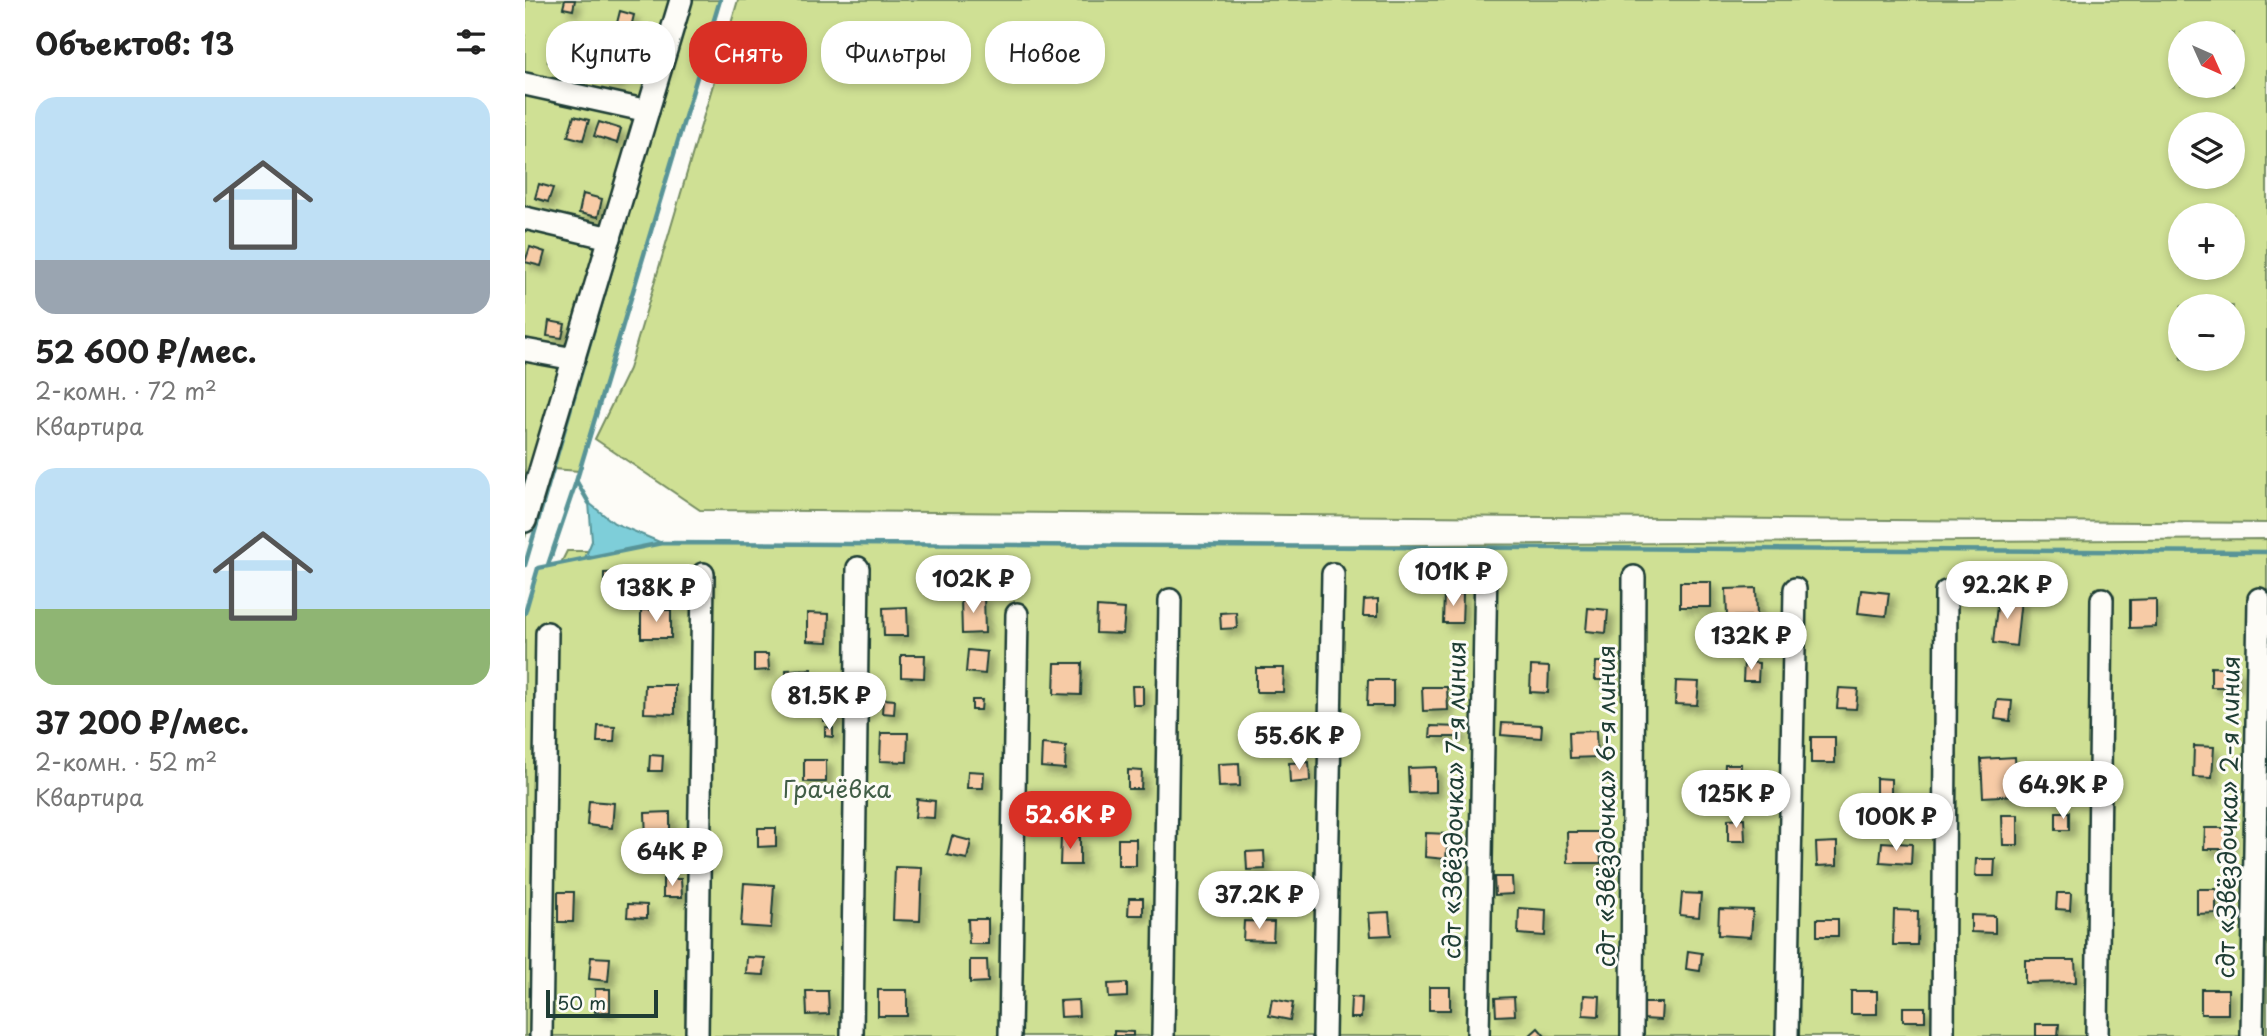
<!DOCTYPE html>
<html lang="ru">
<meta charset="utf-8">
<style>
:root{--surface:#fff;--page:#f2f2f2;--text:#222;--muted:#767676;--accent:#d93025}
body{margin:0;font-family:"Playpen Sans",sans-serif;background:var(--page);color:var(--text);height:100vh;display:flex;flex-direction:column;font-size:26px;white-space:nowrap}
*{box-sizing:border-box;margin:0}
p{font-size:23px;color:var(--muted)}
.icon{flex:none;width:38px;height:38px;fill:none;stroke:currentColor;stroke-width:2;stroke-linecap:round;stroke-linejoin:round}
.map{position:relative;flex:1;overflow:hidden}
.drawer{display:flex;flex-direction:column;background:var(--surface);width:525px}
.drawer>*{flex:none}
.hud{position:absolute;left:21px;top:21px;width:665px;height:63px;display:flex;gap:14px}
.needle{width:46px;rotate:135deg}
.controls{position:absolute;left:1643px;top:21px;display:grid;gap:14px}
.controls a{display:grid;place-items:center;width:77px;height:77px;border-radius:50%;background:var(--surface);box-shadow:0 4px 10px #0003;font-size:35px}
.scale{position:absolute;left:21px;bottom:18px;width:112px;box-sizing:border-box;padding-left:7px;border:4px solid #1f3d34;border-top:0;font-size:19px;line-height:24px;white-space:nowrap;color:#1f3d34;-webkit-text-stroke:5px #fdfcf7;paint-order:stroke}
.price{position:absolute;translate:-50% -60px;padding:0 16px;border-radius:24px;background:#fff;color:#222;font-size:23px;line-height:46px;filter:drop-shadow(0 2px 4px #0008)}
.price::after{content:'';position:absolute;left:50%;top:42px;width:21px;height:16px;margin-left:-10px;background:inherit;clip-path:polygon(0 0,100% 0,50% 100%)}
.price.current{background:var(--accent);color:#fff}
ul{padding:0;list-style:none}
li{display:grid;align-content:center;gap:14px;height:371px;padding:0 35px}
li span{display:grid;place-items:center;height:217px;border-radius:21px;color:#555}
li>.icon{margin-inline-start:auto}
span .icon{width:126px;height:126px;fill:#fffc;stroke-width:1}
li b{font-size:30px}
h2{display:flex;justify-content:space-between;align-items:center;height:84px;padding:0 35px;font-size:30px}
.tag{padding:0 24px;border-radius:28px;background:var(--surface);box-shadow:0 4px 10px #0003;font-size:24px;line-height:63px}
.tag.current{background:var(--accent);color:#fff}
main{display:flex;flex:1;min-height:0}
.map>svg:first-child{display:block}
.green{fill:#cfe094;stroke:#778e64;stroke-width:2;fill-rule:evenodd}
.water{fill:#7eced9;stroke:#589497;stroke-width:2}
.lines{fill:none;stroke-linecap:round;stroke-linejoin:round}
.stream{stroke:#589497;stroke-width:4.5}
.building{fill:#f7cba6;stroke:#1f3d34;stroke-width:2;filter:url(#shadow)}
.minor-casing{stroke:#1f3d34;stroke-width:26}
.minor{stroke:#fdfcf7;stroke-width:21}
.labels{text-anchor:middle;stroke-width:6;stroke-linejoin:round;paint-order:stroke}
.park-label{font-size:24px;fill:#425e47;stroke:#fdfcf7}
.street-label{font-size:24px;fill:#1f3d34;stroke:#fdfcf7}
</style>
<main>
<section class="drawer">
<h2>Объектов: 13<svg class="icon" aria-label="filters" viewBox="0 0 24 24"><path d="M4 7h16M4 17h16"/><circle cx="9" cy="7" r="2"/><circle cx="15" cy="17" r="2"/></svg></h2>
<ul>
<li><span style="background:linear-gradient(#bfe0f5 75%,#9aa5b1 0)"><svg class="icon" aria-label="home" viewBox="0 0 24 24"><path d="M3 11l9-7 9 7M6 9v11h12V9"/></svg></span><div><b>52 600 ₽/мес.</b><p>2-комн. · 72 m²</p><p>Квартира</p></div></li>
<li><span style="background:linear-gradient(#bfe0f5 65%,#8fb573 0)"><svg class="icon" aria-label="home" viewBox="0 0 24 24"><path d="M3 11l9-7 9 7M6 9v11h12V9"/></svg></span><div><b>37 200 ₽/мес.</b><p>2-комн. · 52 m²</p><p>Квартира</p></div></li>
</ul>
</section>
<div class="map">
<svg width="1742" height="1036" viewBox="0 0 1742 1036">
<defs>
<filter id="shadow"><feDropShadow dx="6" dy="6" stdDeviation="3.5" flood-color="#0004"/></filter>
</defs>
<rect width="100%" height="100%" fill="#fdfcf7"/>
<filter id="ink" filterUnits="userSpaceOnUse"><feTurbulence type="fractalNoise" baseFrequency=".0143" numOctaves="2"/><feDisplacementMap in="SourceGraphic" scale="14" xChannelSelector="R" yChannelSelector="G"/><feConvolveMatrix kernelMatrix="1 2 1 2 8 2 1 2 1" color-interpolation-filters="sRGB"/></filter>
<g filter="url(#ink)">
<g class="green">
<path d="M0 0H157L0 538Z"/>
<path d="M166 0H195L54 471 28 469Z"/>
<path d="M213 0H1742V523L175 510 70 439 104 369ZM1656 33H1708V86H1656ZM1656 124H1708V177H1656ZM1708 215V268H1656V215ZM1708 306V359H1656V306Z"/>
<path d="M1742 539V1036H0V613L13 568 36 563 42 551H96L137 543 745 546Z"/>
</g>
<path class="water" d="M64 503 89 523 137 543 60 558 67 541Z"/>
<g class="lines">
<g class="stream">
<path d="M52 482 64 503"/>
<path d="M0 565 106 202"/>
<path d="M23 565 51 482 195 0"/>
<path d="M0 613 13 568 137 543 1742 552"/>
</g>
</g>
<g class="building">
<path d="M40 0H50L48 10 38 8Z"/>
<path d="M95 11 109 15 105 31 91 27Z"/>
<path d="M117 32 131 36 127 47 113 43Z"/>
<path d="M29 45 42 49 36 67 23 62Z"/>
<path d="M80 67 95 71 92 83 77 79Z"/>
<path d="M49 116 64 120 58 140 43 136Z"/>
<path d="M74 122 96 129 92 143 69 136Z"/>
<path d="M14 184 28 188 23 202 10 198Z"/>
<path d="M58 194 77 199 73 217 54 213Z"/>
<path d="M5 247 20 252 16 266 0 262Z"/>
<path d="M24 321 40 324 37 338 22 336Z"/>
<path d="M150 571 151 586 125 587 124 573Z"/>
<path d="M100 572V588H79V573Z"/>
<rect x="1155" y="582" width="31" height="25"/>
<path d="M1231 588 1232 616 1202 617 1201 589Z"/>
<path d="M1336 590 1364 593 1361 616 1333 613Z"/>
<path d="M919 594H938L937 623H918Z"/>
<path d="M459 596 460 633 437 634 436 597Z"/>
<path d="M1473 597 1496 599 1491 646 1468 643Z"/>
<path d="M853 599V616H838L839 600Z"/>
<path d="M1631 599V627L1605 628V600Z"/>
<path d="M382 607 383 636H359L358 608Z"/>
<path d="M572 607 600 609 598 634 571 633Z"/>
<path d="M1063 608 1083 610 1081 633 1061 631Z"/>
<rect x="116" y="610" width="30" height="28"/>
<path d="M711 612 712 628 696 629 695 613Z"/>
<path d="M282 613 304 614 303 642 282 641Z"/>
<path d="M443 650 462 652 460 674 441 672Z"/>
<path d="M229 654H243L244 670 229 671Z"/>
<path d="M376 655H400L399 678 376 677Z"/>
<path d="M1071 662H1085V680H1070Z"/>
<path d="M1219 662 1234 663 1233 681H1218Z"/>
<path d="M530 663H557L556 695 529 694Z"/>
<path d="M1006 666 1024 667 1023 693 1005 692Z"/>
<path d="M1686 667 1713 668 1712 687H1686Z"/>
<path d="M731 668H759L758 692H731Z"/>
<path d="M287 669 288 704 262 705 261 670Z"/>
<path d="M843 680H868V706H842Z"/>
<path d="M1151 681 1174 682 1172 705 1150 704Z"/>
<path d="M120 685H150V714L119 713Z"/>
<path d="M607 686H618V705H608Z"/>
<path d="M897 687H922L923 710 898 711Z"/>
<path d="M1314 688 1333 689 1331 709 1312 708Z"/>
<path d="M358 699 370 700 369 714 357 713Z"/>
<path d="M447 700H457L456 710H447Z"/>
<path d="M1472 700 1487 701 1485 721 1470 719Z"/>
<path d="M300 706H312V721H299Z"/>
<path d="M977 723 1017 725 1016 738 976 735Z"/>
<path d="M73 726 90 727 89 742H72Z"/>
<path d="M906 726 935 727V737H905Z"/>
<path d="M300 727 308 728V737L300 736Z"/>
<path d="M1071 731 1072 757 1045 758 1044 732Z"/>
<path d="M356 733H383L382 762 355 761Z"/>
<rect x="1286" y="737" width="24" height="26"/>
<path d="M517 744 541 746 540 769 516 767Z"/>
<path d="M1669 746 1689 747 1687 778 1668 777Z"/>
<path d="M125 755 138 756 137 771H124Z"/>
<path d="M1490 757 1492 795 1458 797 1456 759Z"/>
<rect x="279" y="760" width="22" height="22"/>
<path d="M784 762 785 781 765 783 764 763Z"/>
<path d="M714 763 715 786 694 787 693 764Z"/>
<path d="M1200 764H1216L1215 785 1199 784Z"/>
<path d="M911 767V792L884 793 883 768Z"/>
<path d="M603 770 617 771 616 789H603Z"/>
<path d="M443 771 459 772 458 788H442Z"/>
<path d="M1351 778 1366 779V795H1351Z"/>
<path d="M392 799 410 801 409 818 390 817Z"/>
<path d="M64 801 89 803 87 828 62 825Z"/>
<path d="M145 812V838L121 839 120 813Z"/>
<rect x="1531" y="812" width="13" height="18"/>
<path d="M1477 815H1493V845H1478Z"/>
<path d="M1219 818 1220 841H1203V819Z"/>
<path d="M233 828H251V846L233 847Z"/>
<path d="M1680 828H1705L1704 849H1679Z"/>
<path d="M1042 832H1075L1076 863H1043Z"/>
<path d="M901 833 923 834 921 859 900 857Z"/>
<path d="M427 836 446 841 442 859 422 855Z"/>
<path d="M536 837H555V865H535Z"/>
<rect x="593" y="839" width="18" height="27"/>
<path d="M1312 842V865L1292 866 1291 843Z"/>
<path d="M1357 842 1387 844 1386 864 1355 862Z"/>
<path d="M739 851 740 869 722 870 721 852Z"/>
<path d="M1451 859H1470L1469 876H1450Z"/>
<path d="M370 867 397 868 395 921 368 920Z"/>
<path d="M969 877H987L988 894 970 895Z"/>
<path d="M138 879H156L157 897H138Z"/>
<path d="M219 883 249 885 246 928 216 926Z"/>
<path d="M1672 889H1691V913L1672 914Z"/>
<path d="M33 892H49L48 922H33Z"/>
<path d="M1157 893 1176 894 1174 917 1155 915Z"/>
<path d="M1532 893H1546L1545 910 1531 909Z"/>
<path d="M604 898H618V915H603Z"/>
<path d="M103 904 122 905V918L102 917Z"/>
<path d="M994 908 1021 910 1020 936 993 934Z"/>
<path d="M1194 909 1228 910 1226 937 1193 935Z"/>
<path d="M1369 910 1393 911 1392 945H1368Z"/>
<path d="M864 912 866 935 846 936 844 913Z"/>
<path d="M1446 915 1470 916V933L1446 932Z"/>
<path d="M443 919H463V944H444Z"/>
<rect x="1292" y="919" width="21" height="17"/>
<path d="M719 921 749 922 748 941 718 940Z"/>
<path d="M1163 951 1177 953 1175 971 1161 969Z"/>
<path d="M66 957 85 958 83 981 64 979Z"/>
<path d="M222 957 240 958 239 975 221 974Z"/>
<path d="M445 960H462L463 982 445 983Z"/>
<path d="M1500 960H1550L1551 982 1500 983Z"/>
<path d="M602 983V997L584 998 583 984Z"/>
<rect x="904" y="987" width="21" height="23"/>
<rect x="70" y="989" width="15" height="23"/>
<rect x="1676" y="989" width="27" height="25"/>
<rect x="353" y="990" width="29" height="26"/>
<path d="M281 991H303L304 1014 282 1015Z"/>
<rect x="1326" y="991" width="26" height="23"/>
<path d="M1059 995 1075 996 1074 1016 1058 1015Z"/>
<path d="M826 997 837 998 836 1018H825Z"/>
<path d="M989 997 990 1015 971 1016 970 998Z"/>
<path d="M747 999 768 1003 765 1020 744 1016Z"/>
<path d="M553 1000 554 1016 536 1017 535 1001Z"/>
<path d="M1119 1003H1137L1136 1020 1118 1019Z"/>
<rect x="1378" y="1007" width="22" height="14"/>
<path d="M1511 1024H1534L1533 1036H1511Z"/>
<path d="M1013 1028 1020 1036H1004Z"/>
<path d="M589 1031 608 1032V1036H589Z"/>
</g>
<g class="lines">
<defs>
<g id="minor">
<path d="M0 84 123 111"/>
<path d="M0 218 85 238"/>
<path d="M0 350 49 359"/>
<path d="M0 521 156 0"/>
<path d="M16 1036 22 633"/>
<path d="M172 1036 178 574"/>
<path d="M327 1036 333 568"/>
<path d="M485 1036 492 614"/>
<path d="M638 1036 645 600"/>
<path d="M799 1036 808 574"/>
<path d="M953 1036 961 564"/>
<path d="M1107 1036 1109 577"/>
<path d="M1262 1036 1270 589"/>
<path d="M1418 1036 1421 592"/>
<path d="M1572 1036 1577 599"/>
<path d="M1727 1036 1734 599"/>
</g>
</defs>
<use href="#minor" class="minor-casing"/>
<use href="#minor" class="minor"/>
</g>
</g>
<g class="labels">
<g class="park-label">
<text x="312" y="798">Грачёвка</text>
</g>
<g class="street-label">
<text transform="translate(930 800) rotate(-89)" y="8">сдт «Звёздочка» 7-я линия</text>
<text transform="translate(1082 806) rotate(-90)" y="8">сдт «Звёздочка» 6-я линия</text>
<text transform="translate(1704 817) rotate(-89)" y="8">сдт «Звёздочка» 2-я линия</text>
</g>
</g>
</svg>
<div class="controls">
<a><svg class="needle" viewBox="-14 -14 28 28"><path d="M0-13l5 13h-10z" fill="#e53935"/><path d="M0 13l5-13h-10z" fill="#767676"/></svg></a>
<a><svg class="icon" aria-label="layers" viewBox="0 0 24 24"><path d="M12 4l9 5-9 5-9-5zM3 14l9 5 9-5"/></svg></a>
<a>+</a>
<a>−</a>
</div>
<div class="scale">50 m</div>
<b class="price" style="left:928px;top:608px">101K ₽</b>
<b class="price" style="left:448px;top:615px">102K ₽</b>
<b class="price" style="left:1482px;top:621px">92.2K ₽</b>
<b class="price" style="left:131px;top:624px">138K ₽</b>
<b class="price" style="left:1226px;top:672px">132K ₽</b>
<b class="price" style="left:304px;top:732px">81.5K ₽</b>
<b class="price" style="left:774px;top:772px">55.6K ₽</b>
<b class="price" style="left:1538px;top:821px">64.9K ₽</b>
<b class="price" style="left:1211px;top:830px">125K ₽</b>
<b class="price current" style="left:545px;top:851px">52.6K ₽</b>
<b class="price" style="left:1371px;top:853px">100K ₽</b>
<b class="price" style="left:147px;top:888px">64K ₽</b>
<b class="price" style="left:734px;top:931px">37.2K ₽</b>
<div class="hud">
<a class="tag">Купить</a>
<a class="tag current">Снять</a>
<a class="tag">Фильтры</a>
<a class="tag">Новое</a>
</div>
</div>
</main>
